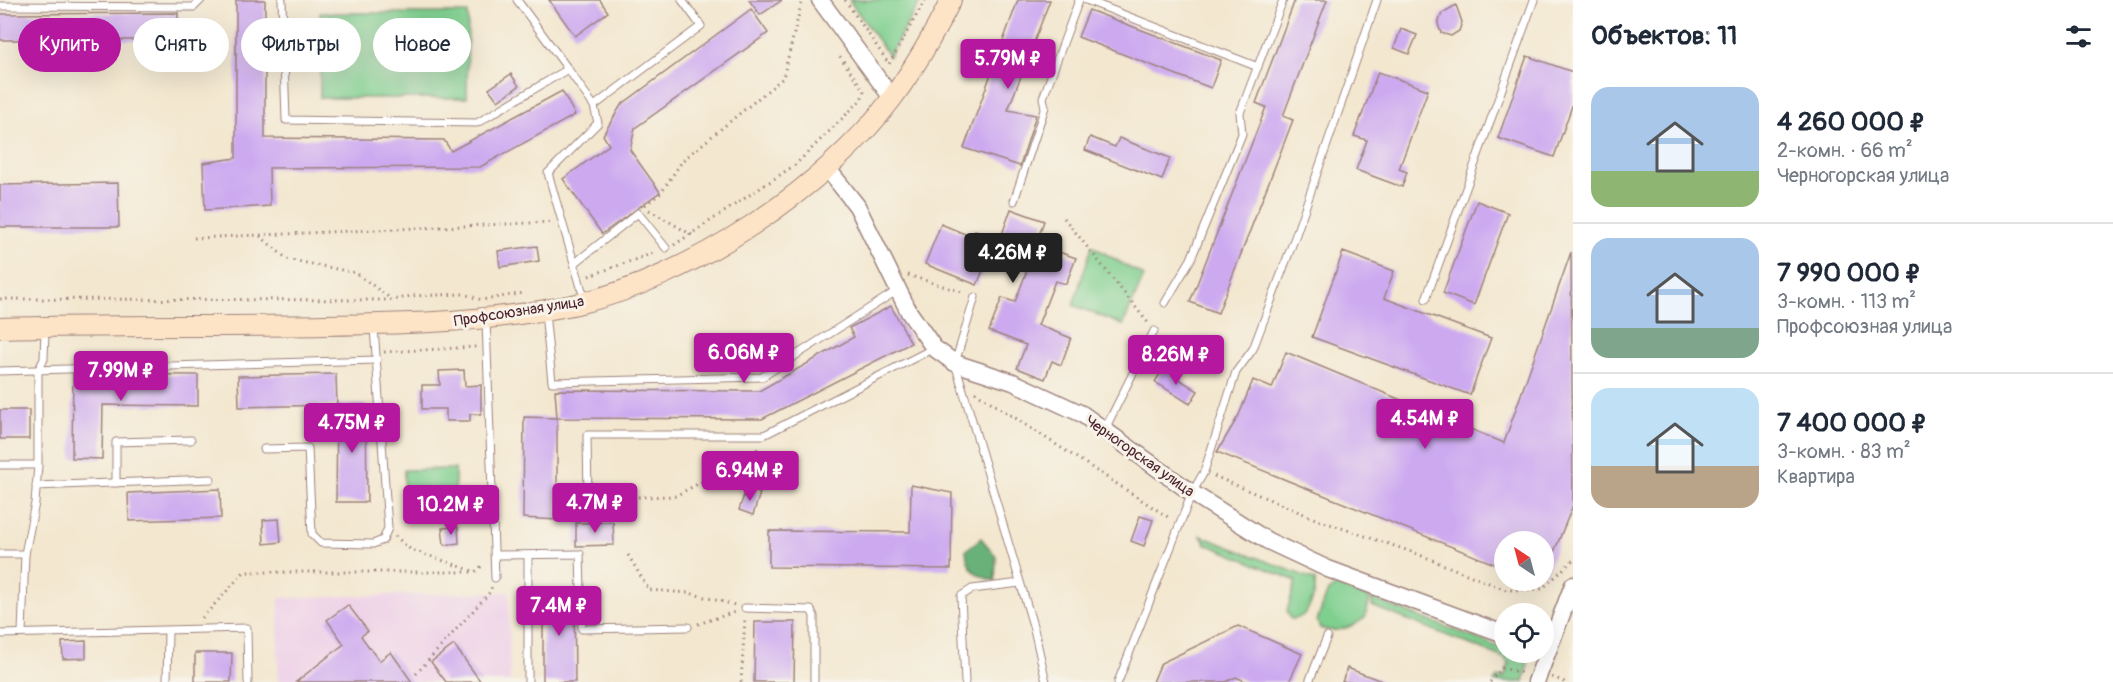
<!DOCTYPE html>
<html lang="ru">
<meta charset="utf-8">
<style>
:root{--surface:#fff;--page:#f2f2f3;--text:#1f2937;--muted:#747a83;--line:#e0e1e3;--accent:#b5179e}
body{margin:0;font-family:Pangolin,sans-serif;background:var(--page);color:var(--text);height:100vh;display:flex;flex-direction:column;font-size:22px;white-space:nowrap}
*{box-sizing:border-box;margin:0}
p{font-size:20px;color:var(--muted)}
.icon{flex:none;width:33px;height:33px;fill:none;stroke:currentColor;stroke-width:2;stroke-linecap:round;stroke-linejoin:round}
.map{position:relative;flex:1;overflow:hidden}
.panel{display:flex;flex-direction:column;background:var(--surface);width:540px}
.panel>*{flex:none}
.hud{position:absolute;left:18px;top:18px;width:570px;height:54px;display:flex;gap:12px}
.needle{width:39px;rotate:324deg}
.fabs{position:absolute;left:1494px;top:531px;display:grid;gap:12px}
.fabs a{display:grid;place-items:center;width:60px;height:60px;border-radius:50%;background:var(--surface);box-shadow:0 6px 24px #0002;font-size:30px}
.price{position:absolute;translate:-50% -51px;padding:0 14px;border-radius:6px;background:var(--accent);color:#fff;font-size:20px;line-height:39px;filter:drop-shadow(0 2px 3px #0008)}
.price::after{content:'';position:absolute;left:50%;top:36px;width:18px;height:14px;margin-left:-9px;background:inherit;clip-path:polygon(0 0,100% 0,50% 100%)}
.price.active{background:#222;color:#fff}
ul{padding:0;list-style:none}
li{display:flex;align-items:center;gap:18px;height:150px;padding:0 18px}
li+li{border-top:2px solid var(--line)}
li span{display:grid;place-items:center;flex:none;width:168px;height:120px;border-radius:18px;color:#555}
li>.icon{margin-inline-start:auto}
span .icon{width:72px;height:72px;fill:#fffc;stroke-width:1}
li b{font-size:26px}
h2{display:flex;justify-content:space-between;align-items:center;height:72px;padding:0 18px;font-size:26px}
.chip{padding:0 21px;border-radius:27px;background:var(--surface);box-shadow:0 6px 24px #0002;font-size:21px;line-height:54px}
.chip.active{background:var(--accent);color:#fff}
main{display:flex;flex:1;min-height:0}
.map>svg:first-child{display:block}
.built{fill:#eed0e8}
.green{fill:#7fcf8f;stroke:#64775d;stroke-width:1.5}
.forest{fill:#67b27a;stroke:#586852;stroke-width:1.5}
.building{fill:#cdaaf0}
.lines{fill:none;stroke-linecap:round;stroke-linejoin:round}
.service-casing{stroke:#9e837d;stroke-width:9}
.tertiary-casing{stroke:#9e837d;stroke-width:19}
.secondary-casing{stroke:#9e837d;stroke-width:22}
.path{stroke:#9e837d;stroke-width:3;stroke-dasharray:1.5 4.5;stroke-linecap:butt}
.service{stroke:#fff;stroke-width:7}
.tertiary{stroke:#fff;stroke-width:16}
.secondary{stroke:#fee4c6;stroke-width:20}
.labels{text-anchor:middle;stroke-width:6;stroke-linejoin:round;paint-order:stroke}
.street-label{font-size:15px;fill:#4a1f2b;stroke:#f7f3e8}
</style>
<main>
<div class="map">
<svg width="1573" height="682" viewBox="0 0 1573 682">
<rect width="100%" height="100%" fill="#f7f3e8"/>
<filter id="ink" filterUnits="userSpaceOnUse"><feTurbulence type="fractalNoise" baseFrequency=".0167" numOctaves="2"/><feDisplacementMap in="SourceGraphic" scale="12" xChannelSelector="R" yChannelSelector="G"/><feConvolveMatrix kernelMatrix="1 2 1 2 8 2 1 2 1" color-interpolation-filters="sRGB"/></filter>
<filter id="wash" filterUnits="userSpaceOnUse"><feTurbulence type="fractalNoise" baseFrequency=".008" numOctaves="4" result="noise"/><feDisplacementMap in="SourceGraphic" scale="24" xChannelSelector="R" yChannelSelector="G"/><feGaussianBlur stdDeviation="1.35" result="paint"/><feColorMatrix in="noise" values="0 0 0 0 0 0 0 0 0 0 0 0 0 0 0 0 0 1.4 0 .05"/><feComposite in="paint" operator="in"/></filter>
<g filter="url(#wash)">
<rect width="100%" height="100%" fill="#f3e7cf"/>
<path class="built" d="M509 592 510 682H278L279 598Z"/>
<g class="green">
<path d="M849 0H921L889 56Z"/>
<path d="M320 13H468L467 98H320Z"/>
<path d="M1092 246 1144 276 1123 325 1073 305Z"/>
<path d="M455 469V492L404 493V470Z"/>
<path d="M1201 536 1315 580C1317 594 1307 621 1291 619L1287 611 1296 581 1206 544Z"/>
<path d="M1336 586 1370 598 1365 618C1352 627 1336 635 1320 628L1317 621 1328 591Z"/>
<path d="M1372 599 1504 649V652L1518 654 1528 663 1524 682H1494L1498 677 1504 678 1509 664 1504 658 1372 606Z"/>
</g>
<path class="forest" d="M981 538 996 556 995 581C976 576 967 569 966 550Z"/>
<g id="blocks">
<g class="building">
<path d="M236 0H265V138L444 140 451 151 562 91 575 115 480 167 269 168 270 206 205 210 203 163 236 158Z"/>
<path d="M549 0H600L608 12 575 36Z"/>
<path d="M749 0H782L760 15Z"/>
<path d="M1018 0H1050L1008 110 1036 115 1020 166 964 148Z"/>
<path d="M1295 0H1327L1283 116 1293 120 1218 313 1190 302 1266 107 1256 103Z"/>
<path d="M1456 5 1462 22 1459 31 1451 36 1441 33 1438 24 1442 13Z"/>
<path d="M751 9 768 33 635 128 630 150 660 192 602 234 563 179 609 145 603 135 621 105Z"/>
<path d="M1089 10 1221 60 1211 88 1078 37Z"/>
<path d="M178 13V40H0V14Z"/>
<path d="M1401 29 1417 35 1409 54 1394 48Z"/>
<path d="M1527 56 1573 72V103L1554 157 1498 138Z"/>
<path d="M1378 72 1428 90 1399 169 1407 172 1402 187 1356 170 1367 140 1354 136Z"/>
<path d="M511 74 519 86 498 101 489 89Z"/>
<path d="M1090 137 1115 147 1119 138 1170 158 1162 180 1085 150Z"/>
<path d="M118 183 119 227H0V185Z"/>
<path d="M1477 201 1508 213 1474 305 1443 293Z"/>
<path d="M1011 209 1044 221 1036 244 1076 258 1066 284 1055 281 1038 325 1071 338 1061 365 1052 361 1045 379 1017 368 1026 345 989 331 1002 298 1015 302 1029 265 991 251 977 285 925 264 941 224 972 237 975 230 1000 240Z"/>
<path d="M537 246 539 261 500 267 498 251Z"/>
<path d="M1343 252 1394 271 1384 298 1491 338 1470 395 1312 337Z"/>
<path d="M1571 252 1573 505 1544 577V542H1504V568L1217 452 1239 415 1253 380 1272 388 1286 352 1504 443Z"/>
<path d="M891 306 911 343 762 419 557 418 555 390 759 391 854 337 849 328Z"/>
<path d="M1163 369 1198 391 1190 404 1155 382Z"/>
<path d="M464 370 465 386 481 385V414H470V421H446V409H422V385H440L439 371Z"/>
<path d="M73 374 198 375V406L103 405 102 459 72 458Z"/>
<path d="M336 374 337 405 239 407 238 376Z"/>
<path d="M337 405H366L367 502H336Z"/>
<rect x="0" y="410" width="29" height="29"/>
<path d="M524 417 557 418V520L523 518Z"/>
<path d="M911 485 952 493 951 569 769 567V531L910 532Z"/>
<path d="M220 489 221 518 129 521 128 493Z"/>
<path d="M746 489 760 493 753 515 739 510Z"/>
<path d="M1140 516 1153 520 1144 546 1131 541Z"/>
<path d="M279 519 281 542 264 544 263 520Z"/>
<path d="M613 522 614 545 576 546V523Z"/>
<path d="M458 527 459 543 444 545 442 528Z"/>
<path d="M543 592H574L575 682H543Z"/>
<path d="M348 605 368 631 361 636 379 661 391 652 412 682H296L344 644 327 620Z"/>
<path d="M755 622H795L794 682H754Z"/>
<path d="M1238 626 1302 654 1289 682H1247L1236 677 1226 682H1153L1161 663Z"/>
<path d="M86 641V658L63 659 62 642Z"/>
<path d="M454 645 481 682H446L431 662Z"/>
<path d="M195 653H232L231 682H195Z"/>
<path d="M1347 668 1382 681V682H1342Z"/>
</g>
</g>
</g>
<g filter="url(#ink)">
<use href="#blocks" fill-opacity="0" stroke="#9e837d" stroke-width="1.5"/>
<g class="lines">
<defs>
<g id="service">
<path d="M282 0 286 120 477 123 568 69 594 106 598 123 548 173 585 301"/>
<path d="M517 0 568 69"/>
<path d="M1086 0 1258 67"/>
<path d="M0 6 194 7 201 0"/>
<path d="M594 106 701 26 682 0"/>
<path d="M1014 201 1045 107 1043 98 1079 0"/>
<path d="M575 263 638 213 666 248"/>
<path d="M975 297 955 363 1034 629 1046 682"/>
<path d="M1426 299 1534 0"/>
<path d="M1165 303 1191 259 1242 134 1240 113 1283 0"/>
<path d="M545 313 552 382 762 377 898 290"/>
<path d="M486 320 495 578"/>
<path d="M0 371 377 360"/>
<path d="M1105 429 1154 331"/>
<path d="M264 449 308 448 312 534 321 543 373 544 383 540 388 528 374 327"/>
<path d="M0 465H38V371L44 359 45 329"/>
<path d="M116 483V442L191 440"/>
<path d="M36 486 211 479"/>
<path d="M629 497 588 498 587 435H764L934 348"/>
<path d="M0 554H25L22 633"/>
<path d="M25 554 35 503 38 465"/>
<path d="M495 555 580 554 582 629 688 627"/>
<path d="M745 608 811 610 814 616V682"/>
<path d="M0 634 247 628 248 682"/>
<path d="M167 682 168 631"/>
<path d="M528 682V555"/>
<path d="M965 682 961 596 972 589 1020 583"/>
<path d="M1118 682 1192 493 1204 472 1236 372 1253 349 1295 237 1377 0"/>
<path d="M1309 682 1327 637"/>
</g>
<g id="tertiary">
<path d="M820 0 892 98"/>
<path d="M827 168 857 206 909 312 934 348 955 363 1013 382 1082 414 1192 493 1268 541 1328 569 1504 634"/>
<path d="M1536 682 1573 585"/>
</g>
<path id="secondary" d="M0 328C108 325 216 327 324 325 409 324 494 322 577 304 688 279 825 189 893 97 915 67 934 34 951 0"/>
</defs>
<use href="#service" class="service-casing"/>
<use href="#tertiary" class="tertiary-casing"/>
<use href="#secondary" class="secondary-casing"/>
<g class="path">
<path d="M845 0 889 64 925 0"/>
<path d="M645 205 661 193 683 160 783 78 802 1"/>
<path d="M649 210 692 235"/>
<path d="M1064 218 1149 324"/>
<path d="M260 236 287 259 356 273 391 299"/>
<path d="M194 238 552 222"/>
<path d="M674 245 795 165 861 100 864 91 839 55"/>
<path d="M908 275 965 293"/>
<path d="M589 276 656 252"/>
<path d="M0 299 393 300 411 296 464 294 482 300 524 293"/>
<path d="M384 352 476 347"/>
<path d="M975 392 1171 519"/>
<path d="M1214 476 1318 520 1415 553 1506 590 1542 589 1573 560"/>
<path d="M638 497 675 496 755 454 759 445"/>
<path d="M395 536 410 549 473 571"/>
<path d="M628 555 649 590 689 593 735 605"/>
<path d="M202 618 244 572H475L484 564"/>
<path d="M698 624 735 612"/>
<path d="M416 674 490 592 492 586"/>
<path d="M1552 677 1565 682"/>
<path d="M741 682 745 619"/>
<path d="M1490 682 1502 668 1523 673"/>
</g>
<use href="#service" class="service"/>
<use href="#tertiary" class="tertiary"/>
<use href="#secondary" class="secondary"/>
</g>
</g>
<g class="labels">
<g class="street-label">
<text transform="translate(519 311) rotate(-9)" y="5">Профсоюзная улица</text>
<text transform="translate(1140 456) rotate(35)" y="5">Черногорская улица</text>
</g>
</g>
</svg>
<div class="fabs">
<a><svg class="needle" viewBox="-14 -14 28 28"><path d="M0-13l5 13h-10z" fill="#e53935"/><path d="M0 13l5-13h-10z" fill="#747a83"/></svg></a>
<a><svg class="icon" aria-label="locate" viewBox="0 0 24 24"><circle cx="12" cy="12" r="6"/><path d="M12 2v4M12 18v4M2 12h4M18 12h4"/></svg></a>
</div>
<b class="price" style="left:1008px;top:90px">5.79M ₽</b>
<b class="price active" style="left:1013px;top:284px">4.26M ₽</b>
<b class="price" style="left:744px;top:384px">6.06M ₽</b>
<b class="price" style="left:1176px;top:386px">8.26M ₽</b>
<b class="price" style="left:121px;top:402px">7.99M ₽</b>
<b class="price" style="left:1425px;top:450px">4.54M ₽</b>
<b class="price" style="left:352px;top:454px">4.75M ₽</b>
<b class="price" style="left:750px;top:502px">6.94M ₽</b>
<b class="price" style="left:595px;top:534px">4.7M ₽</b>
<b class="price" style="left:451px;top:536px">10.2M ₽</b>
<b class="price" style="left:559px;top:637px">7.4M ₽</b>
<div class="hud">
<a class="chip active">Купить</a>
<a class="chip">Снять</a>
<a class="chip">Фильтры</a>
<a class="chip">Новое</a>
</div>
</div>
<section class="panel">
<h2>Объектов: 11<svg class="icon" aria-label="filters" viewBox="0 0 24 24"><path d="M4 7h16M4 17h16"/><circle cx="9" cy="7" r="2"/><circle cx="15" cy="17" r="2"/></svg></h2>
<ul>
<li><span style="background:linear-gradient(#a9c7e8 70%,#8fb573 0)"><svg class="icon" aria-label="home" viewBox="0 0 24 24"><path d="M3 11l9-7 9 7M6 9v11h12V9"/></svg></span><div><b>4 260 000 ₽</b><p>2-комн. · 66 m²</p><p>Черногорская улица</p></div></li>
<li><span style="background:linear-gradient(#a9c7e8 75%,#7fa58c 0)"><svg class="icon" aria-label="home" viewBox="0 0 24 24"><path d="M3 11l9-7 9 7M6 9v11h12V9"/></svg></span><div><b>7 990 000 ₽</b><p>3-комн. · 113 m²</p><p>Профсоюзная улица</p></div></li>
<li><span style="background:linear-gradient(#bfe0f5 65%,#b9a48a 0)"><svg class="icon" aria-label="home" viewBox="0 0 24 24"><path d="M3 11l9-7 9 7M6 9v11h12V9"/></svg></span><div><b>7 400 000 ₽</b><p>3-комн. · 83 m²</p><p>Квартира</p></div></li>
</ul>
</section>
</main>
